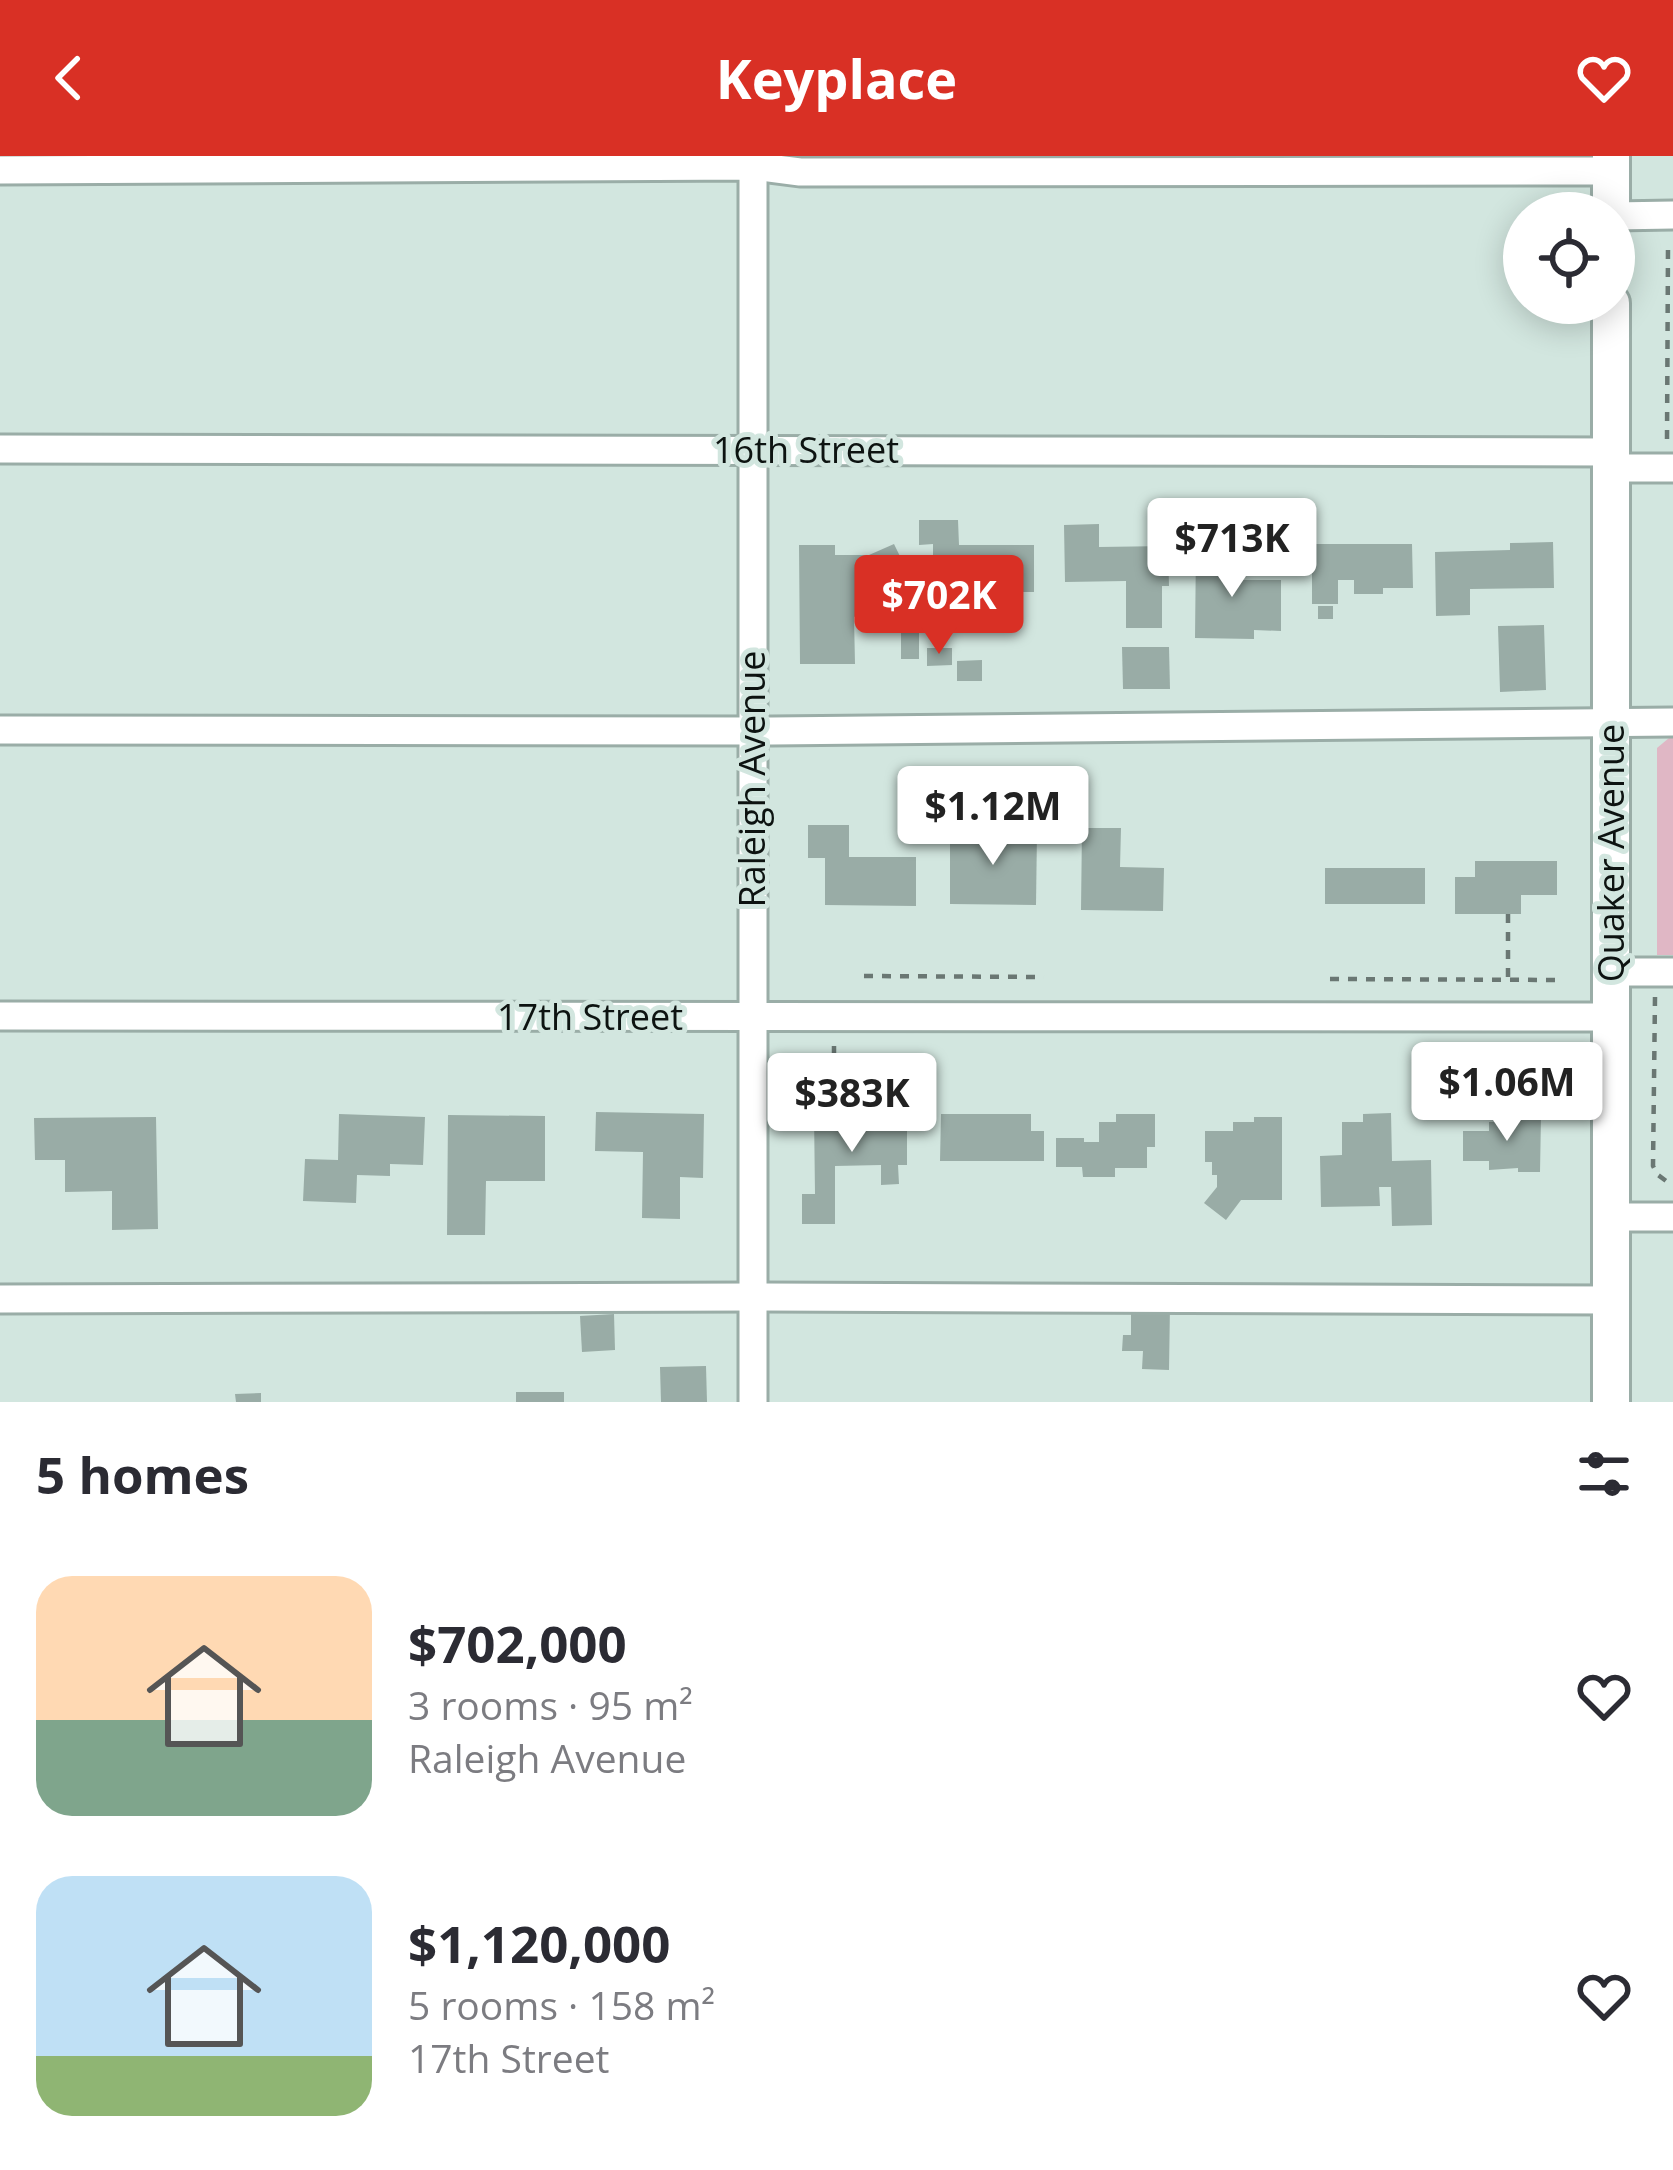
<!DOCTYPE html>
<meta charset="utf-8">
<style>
:root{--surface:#fff;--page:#f7f7f7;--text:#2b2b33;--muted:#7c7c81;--accent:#d93025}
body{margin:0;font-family:"Open Sans",sans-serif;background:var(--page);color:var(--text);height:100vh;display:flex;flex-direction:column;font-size:45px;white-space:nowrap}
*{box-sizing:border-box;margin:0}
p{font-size:39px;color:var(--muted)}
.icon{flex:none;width:66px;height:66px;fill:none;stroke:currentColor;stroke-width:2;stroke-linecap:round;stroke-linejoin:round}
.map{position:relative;height:1246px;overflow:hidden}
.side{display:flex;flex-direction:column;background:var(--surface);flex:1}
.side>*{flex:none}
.buttons{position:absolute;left:1503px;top:36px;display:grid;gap:24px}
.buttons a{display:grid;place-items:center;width:132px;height:132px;border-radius:50%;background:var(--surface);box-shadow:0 6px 30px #0003;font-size:60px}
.price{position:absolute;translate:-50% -102px;padding:0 27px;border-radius:12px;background:#fff;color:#222;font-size:39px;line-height:78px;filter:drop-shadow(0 3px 6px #0008)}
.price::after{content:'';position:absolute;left:50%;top:72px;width:36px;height:27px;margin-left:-18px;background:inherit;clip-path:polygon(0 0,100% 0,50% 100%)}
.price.on{background:var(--accent);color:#fff}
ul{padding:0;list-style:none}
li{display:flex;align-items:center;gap:36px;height:300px;padding:0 36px}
li span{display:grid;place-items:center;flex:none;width:336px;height:240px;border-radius:36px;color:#555}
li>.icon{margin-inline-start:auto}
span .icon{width:144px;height:144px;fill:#fffc;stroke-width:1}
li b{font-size:51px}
h2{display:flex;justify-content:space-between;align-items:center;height:144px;padding:0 36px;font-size:51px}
header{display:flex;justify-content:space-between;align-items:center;height:156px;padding:0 36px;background:var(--accent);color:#fff;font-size:54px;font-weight:700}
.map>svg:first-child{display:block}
.green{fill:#e0b7c5}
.building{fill:#99aca6}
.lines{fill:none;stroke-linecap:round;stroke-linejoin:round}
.minor-casing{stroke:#9aada7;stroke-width:33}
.major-casing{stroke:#9aada7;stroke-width:42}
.path{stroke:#6a7773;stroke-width:4.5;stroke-dasharray:9 9;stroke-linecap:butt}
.minor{stroke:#fff;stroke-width:27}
.major{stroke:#fff;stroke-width:36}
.labels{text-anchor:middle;stroke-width:10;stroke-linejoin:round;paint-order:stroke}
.street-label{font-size:36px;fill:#0d1311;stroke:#d2e6df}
</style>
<header><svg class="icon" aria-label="back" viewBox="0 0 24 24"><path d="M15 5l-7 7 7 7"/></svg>Keyplace<svg class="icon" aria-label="heart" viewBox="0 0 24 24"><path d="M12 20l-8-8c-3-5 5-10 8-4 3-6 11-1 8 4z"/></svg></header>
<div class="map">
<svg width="1673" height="1246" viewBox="0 0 1673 1246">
<rect width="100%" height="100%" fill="#d2e6df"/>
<path class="green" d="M1669 582H1673V799H1657V592Z"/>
<g class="building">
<path d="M919 364H958L959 389H1034V436H1021V443H1012V463L933 464V388L919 389Z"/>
<path d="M1099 368V391L1168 390 1169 430H1162V472H1126V425L1065 426 1064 369Z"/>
<path d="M1553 386 1554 432 1470 433V459L1436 460 1435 396 1510 394V387Z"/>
<path d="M894 388 912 425 891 434 895 442 854 461 855 508H800L799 389H835V399H869Z"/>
<path d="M1312 388H1412L1413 432H1383V438H1354V424H1338V448H1312Z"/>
<path d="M1196 390H1227V424H1281V475L1254 474V483L1195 482Z"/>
<rect x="1318" y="450" width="15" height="13"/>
<path d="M1544 469 1546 534 1500 536 1498 470Z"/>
<rect x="901" y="477" width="18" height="26"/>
<path d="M1122 491H1169L1170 533H1123Z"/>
<path d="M927 492H952V509L927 510Z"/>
<path d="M982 504V525H957V505Z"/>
<path d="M808 669H849V701H916V750L825 749V702H808Z"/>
<path d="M1082 672H1121L1120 711 1164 712 1163 755 1081 754Z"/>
<path d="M950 675 1037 676 1036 749 950 748Z"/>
<path d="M1475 705H1557V739H1521V758H1455V721H1475Z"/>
<rect x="1325" y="712" width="100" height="36"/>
<path d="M596 956 704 958 703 1022 680 1021V1063L642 1062 643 996 595 995Z"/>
<path d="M814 957 907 959V1009H898L899 1028 881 1029V1009L835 1010V1068H802V1038H815Z"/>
<path d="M1391 957 1392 1005 1431 1004 1432 1069 1392 1070 1391 1031H1379L1380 1050 1321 1051 1320 1000 1342 999V966H1363V958Z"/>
<path d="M339 958 425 961 423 1009 390 1008V1020L357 1019 356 1047 303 1045 305 1003 338 1004Z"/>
<path d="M941 958H1031V975H1044V1005H940Z"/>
<path d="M1116 958H1155V991H1147V1012H1115V1021H1083L1082 1011H1056V982H1084V986H1099V966H1116Z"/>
<path d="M448 959 545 960V1025H486L485 1079H447Z"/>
<path d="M1495 959 1541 960 1540 1016H1518V1012L1489 1014V1005H1463V975H1489V966H1495Z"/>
<path d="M156 961 158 1073 112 1074V1035L65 1036V1004H35L34 962Z"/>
<path d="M1254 961H1282V1044H1241L1226 1064 1204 1047 1217 1031V1019H1212V1006H1205V975H1233V966H1254Z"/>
<path d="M1131 1148 1170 1149 1169 1214 1142 1213 1143 1195H1122L1123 1179H1131Z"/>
<path d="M614 1158 615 1194 582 1196 580 1160Z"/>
<path d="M706 1210 707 1246H661L660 1211Z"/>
<rect x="516" y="1236" width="48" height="10"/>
<path d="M261 1237V1246H236L235 1238Z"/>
</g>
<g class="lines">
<defs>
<g id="minor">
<path d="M0 14 753 10 800 16 1611 15"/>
<path d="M1614 60 1673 59"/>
<path d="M0 293 1612 296"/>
<path d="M1612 312H1673"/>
<path d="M0 574 772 575 1673 566"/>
<path d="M1611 816H1673"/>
<path d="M0 860 1611 861"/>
<path d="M1611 1061H1673"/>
<path d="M0 1143 753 1141 1611 1144"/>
<path d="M753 1246V0"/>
</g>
<g id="major">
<path d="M1611 0V57"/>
<path d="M1611 147V1246"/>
</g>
</defs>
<use href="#minor" class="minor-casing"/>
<use href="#major" class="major-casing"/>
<g class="path">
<path d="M1667 283 1668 91H1673"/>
<path d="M1508 758V824"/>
<path d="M864 820 1044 821"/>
<path d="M1330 823 1557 824"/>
<path d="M1655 841 1653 1010 1658 1019 1673 1030"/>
<path d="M834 890V957"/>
</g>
<use href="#minor" class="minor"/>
<use href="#major" class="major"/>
</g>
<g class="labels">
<g class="street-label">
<text x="806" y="307">16th Street</text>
<text transform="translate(752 623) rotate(-90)" y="13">Raleigh Avenue</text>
<text transform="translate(1611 697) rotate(-90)" y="13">Quaker Avenue</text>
<text x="590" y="874">17th Street</text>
</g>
</g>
</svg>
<div class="buttons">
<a><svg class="icon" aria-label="locate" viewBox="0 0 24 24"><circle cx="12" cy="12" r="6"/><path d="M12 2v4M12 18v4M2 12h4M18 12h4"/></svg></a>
</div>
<b class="price" style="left:1232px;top:444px">$713K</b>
<b class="price on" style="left:939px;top:501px">$702K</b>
<b class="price" style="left:993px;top:712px">$1.12M</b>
<b class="price" style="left:1507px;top:988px">$1.06M</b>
<b class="price" style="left:852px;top:999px">$383K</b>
</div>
<section class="side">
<h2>5 homes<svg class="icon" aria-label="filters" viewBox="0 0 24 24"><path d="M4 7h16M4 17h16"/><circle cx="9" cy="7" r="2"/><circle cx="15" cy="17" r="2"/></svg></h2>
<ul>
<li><span style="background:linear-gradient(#ffd9b3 60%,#7fa58c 0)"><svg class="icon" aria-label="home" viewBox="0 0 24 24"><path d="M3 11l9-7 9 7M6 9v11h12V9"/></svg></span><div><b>$702,000</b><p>3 rooms · 95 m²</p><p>Raleigh Avenue</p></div><svg class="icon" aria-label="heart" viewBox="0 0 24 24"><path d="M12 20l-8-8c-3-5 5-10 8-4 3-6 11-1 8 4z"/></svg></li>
<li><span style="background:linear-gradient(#bfe0f5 75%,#8fb573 0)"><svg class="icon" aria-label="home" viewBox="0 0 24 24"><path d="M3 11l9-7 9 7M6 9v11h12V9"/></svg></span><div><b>$1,120,000</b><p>5 rooms · 158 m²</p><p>17th Street</p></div><svg class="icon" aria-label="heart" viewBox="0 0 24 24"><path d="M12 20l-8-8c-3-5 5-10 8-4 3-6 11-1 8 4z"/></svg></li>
</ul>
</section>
